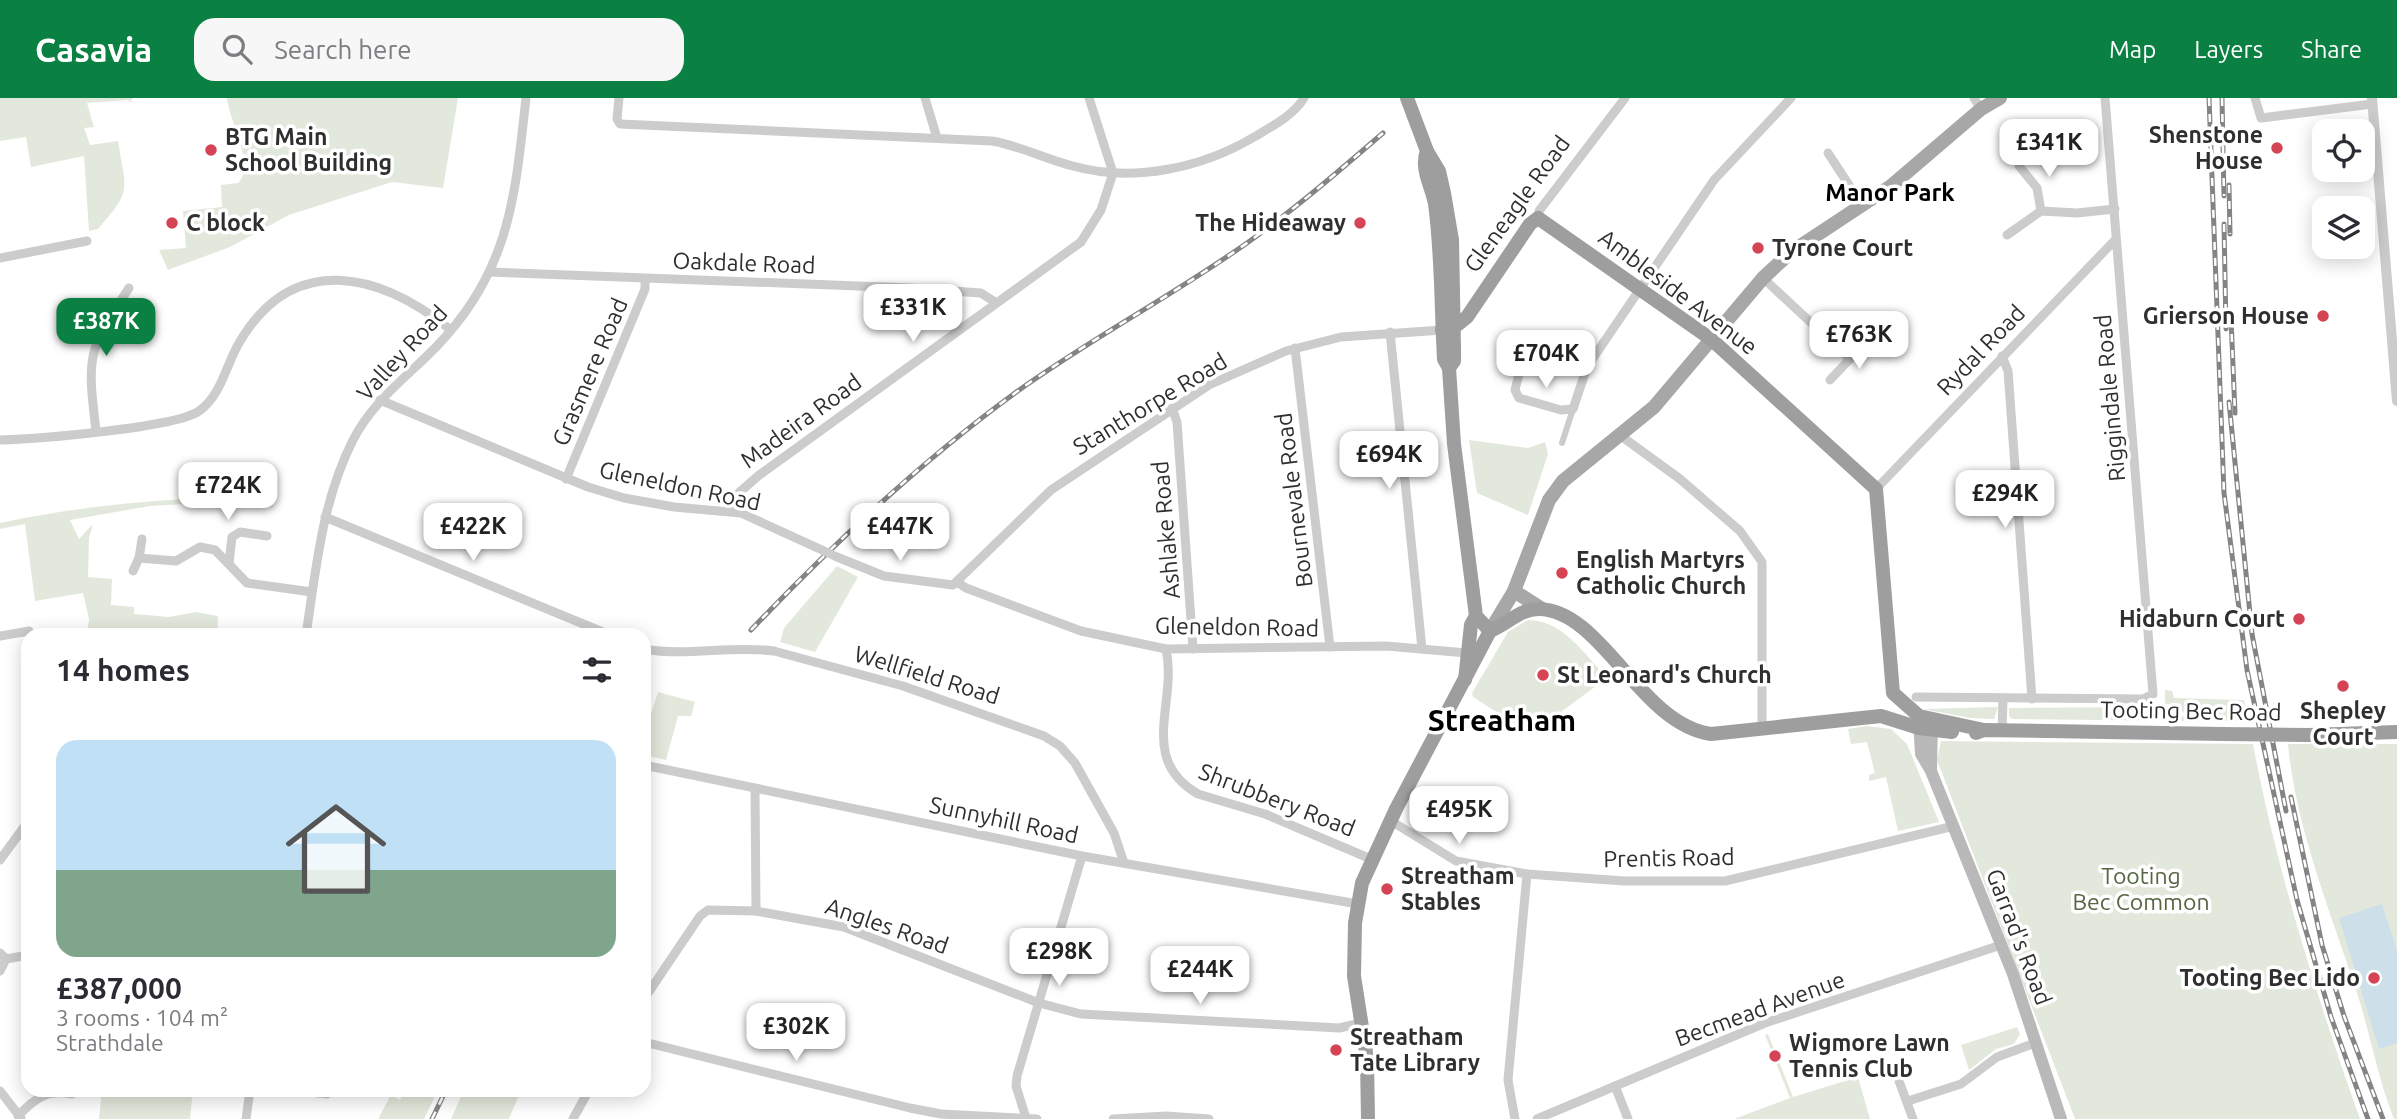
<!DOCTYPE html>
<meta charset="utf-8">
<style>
:root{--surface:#fff;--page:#f7f7f7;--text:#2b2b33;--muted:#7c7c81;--line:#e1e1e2;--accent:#0b8043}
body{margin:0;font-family:Ubuntu,sans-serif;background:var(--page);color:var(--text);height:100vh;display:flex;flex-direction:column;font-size:26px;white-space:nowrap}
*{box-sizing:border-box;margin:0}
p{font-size:23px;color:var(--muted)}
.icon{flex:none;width:38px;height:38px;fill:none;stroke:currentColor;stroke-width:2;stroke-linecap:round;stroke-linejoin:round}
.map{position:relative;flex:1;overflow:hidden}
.side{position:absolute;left:21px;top:530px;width:630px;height:469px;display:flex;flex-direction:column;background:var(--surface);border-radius:21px;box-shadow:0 4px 18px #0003}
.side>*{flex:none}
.controls{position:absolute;left:2312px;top:21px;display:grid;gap:14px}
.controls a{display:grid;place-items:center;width:63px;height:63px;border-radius:14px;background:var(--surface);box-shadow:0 4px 18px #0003;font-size:35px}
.price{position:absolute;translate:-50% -60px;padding:0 16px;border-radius:14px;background:#fff;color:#222;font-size:23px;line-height:46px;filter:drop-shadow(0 2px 4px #0008)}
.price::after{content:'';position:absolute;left:50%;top:42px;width:21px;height:16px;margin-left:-10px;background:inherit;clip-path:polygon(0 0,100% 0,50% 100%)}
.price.on{background:var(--accent);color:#fff}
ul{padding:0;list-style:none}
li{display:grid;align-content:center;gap:14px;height:371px;padding:0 35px}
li+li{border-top:2px solid var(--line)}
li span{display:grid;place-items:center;height:217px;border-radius:21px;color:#555}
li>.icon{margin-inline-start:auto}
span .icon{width:126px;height:126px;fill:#fffc;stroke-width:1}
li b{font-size:30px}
h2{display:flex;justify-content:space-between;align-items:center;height:84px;padding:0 35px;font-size:30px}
header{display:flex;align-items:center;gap:42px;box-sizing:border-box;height:98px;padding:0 35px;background:var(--accent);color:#fff}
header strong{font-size:33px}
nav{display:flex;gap:38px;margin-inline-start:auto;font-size:24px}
.search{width:490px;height:63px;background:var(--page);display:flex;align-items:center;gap:18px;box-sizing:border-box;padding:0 24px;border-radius:21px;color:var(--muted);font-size:26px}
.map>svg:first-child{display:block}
.green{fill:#e3e8dc}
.water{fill:#cddfe9}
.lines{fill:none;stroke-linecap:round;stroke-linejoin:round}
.pedestrian{stroke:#ccc;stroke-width:6}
.minor{stroke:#ccc;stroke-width:9}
.tertiary{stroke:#ccc;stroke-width:10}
.secondary{stroke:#b9b9b9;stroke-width:12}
.primary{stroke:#a7a7a7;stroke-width:14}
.trunk{stroke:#9e9e9e;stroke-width:14}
.rail-casing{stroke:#848484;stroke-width:5}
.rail{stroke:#fff;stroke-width:2.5;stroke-dasharray:8;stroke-linecap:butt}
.minor-bridge{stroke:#ccc;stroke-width:9}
.trunk-bridge{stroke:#9e9e9e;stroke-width:14}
.poi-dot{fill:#d44455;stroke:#fff;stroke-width:2.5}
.labels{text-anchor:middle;stroke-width:7;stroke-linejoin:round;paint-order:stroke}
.poi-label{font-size:23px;font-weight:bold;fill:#2f2f2f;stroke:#fff;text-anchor:start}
.street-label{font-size:23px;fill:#2f2f2f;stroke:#fff}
.park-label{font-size:23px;fill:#546741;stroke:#fff}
.neighbourhood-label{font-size:24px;font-weight:bold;fill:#000;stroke:#fff}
.district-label{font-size:30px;font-weight:bold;fill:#000;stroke:#fff}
</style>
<header>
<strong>Casavia</strong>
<div class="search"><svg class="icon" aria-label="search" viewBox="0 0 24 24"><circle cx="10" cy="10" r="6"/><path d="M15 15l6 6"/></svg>Search here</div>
<nav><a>Map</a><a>Layers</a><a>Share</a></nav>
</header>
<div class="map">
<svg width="2397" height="1021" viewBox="0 0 2397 1021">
<rect width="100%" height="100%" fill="#fff"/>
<g class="green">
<path d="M0 0H135L131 1 132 5 128 2 87 5 94 29 84 30 90 47 118 43C126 94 133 91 98 131L89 133 84 58 31 69 26 39 0 43Z"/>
<path d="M227 0H458L443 90 392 84 289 117 230 149 168 172 159 152 186 150 183 113 222 109 221 87 238 85C256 68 229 23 227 0Z"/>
<path d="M1469 342 1528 350 1545 344 1548 356 1528 417 1477 395Z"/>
<path d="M215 400 269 405 274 409 202 405 150 408 70 422 79 441 93 426 89 440 88 479 112 481 111 507 134 509V516L169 519 196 514 218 518 217 537H87L89 521 83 495 35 503 25 426 0 431V425C70 410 144 402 215 400Z"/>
<path d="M837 468 858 479 815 554 780 544 784 530Z"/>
<path d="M1528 522C1563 522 1585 557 1607 580L1531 636 1473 599 1472 595 1508 534Z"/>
<path d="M2165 592 2172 593 2174 600 2244 602 2249 623H2201L2165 605Z"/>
<path d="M658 594 695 604 691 618H678L666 662 644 657V638Z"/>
<path d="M1998 609 1994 621 1970 620 1923 611Z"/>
<path d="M2151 609 2170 612 2191 623 2012 621 2009 618V610Z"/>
<path d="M1867 628 1891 631 1907 646 1939 724 1898 733 1886 679 1869 683V677L1875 675 1867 644 1851 646 1848 631Z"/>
<path d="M1941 643 2253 646C2277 774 2317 899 2360 1021H2075L1937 662Z"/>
<path d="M2288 646H2397V1021H2394C2378 981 2371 939 2358 898 2332 817 2296 732 2288 646Z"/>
<path d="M2017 929 2020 936 2014 946 1996 951 1969 972 1961 947Z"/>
<path d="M1768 936 1793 999 1858 979 1870 1021H1734L1790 1000 1765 937Z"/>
<path d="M102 992H193L190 1021H99Z"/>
<path d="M405 992H438L424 1021H378L391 997 400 1002Z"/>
<path d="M464 992H521L509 1021H451Z"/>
</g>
<path class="water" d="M2382 806 2397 852V945L2379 951 2339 820Z"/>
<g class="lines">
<path class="pedestrian" d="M1562 345 1573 311"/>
<g class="minor">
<path d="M619 0 617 21 620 26 992 43C1021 48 1045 61 1073 68 1133 85 1202 70 1254 39 1271 29 1294 17 1304 0"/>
<path d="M925 0 937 40"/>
<path d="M1974 0 1981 11"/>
<path d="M2255 0 2261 20 2372 6"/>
<path d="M1828 55 1862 107"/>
<path d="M2019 68 2037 90 2041 113"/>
<path d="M1538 120 1539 113 1625 0"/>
<path d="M2007 137 2041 113 2077 115 2115 111"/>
<path d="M0 160 87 143"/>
<path d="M490 174 910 190 981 195 995 204"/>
<path d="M1763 180 1850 261"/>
<path d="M1390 234 1422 551"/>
<path d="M1295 250 1330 549"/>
<path d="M2002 258 2008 273 2032 601"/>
<path d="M1519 276 1515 292 1519 300 1561 312 1573 311 1587 269 1714 82 1791 0"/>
<path d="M1830 282 1866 244"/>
<path d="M380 302 588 389 624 400 674 409 741 415 822 452"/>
<path d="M1172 310 1177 324 1193 551"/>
<path d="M96 333C87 257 87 254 129 190"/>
<path d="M1621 338 1680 381 1740 433 1762 464V631"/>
<path d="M0 342C35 341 175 330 199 313 221 298 226 267 239 245 293 152 380 175 451 232"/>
<path d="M566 381 645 191V182"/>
<path d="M1876 391 2116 141"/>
<path d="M730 413 733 400 758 378 1081 144 1101 112 1113 75 1089 0"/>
<path d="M325 419 610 537"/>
<path d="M142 441 139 460 176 463 200 449 215 452 247 485 312 494"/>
<path d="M837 459 884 478 953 487 1051 392 1209 287 1286 253 1341 239 1442 232"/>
<path d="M229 465 232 439 240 434 267 438"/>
<path d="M133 473 139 460"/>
<path d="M957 484 966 490 1081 533 1166 551 1386 548 1467 555"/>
<path d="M306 537C316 471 322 403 353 342 373 303 407 279 437 248 510 172 515 99 526 0"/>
<path d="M0 538 29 533"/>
<path d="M644 551C687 559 731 547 774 553L903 588 1044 638 1060 648 1075 665 1114 735 1124 765"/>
<path d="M1166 551C1178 604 1137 661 1198 696L1265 716 1371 761"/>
<path d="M1916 599 2143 601 2153 596 2105 0"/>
<path d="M2002 633 2003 601"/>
<path d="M644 667 1082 758 1358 806"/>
<path d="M755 691 756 813"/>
<path d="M1391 723 1456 763 1527 776 1624 783H1725L1954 728"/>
<path d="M0 762 24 729"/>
<path d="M0 855 6 861 28 857"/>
<path d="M0 873 6 861"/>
<path d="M644 901 700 818 708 812 756 813 844 829 1039 905 1081 916 1339 930 1361 925"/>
<path d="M644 944 910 1010 941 1016 1037 1021"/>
<path d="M1899 983 1913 1021"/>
<path d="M1615 988 1628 1021"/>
<path d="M294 992 327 996 331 992"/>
<path d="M0 993 21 1020"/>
<path d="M1908 1003 1961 986 1997 959 2035 945"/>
<path d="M18 1018C35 1000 47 991 72 996V992"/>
<path d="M1026 1020 1016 988 1017 978 1082 758"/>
<path d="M246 1021 250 992"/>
<path d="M573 1021 589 992"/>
<path d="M1113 1021 1166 1018 1209 1021"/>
<path d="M1515 1021 1508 982 1527 776"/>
<path d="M1537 1021 1765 925 2001 847"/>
</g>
<path class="tertiary" d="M2372 0 2397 303"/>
<g class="secondary">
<path d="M1919 622 1921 656 1931 673 2013 876 2061 1021"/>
<path d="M1931 673 1932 622"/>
</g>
<g class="primary">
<path d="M1514 493 1542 511"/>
<path d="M1490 533 1514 493 1549 402 1563 383 1654 309 1763 180 1791 154 1891 88 1981 11 2000 0"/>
</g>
<g class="trunk">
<path d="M1407 0 1427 53 1439 73 1444 95 1452 142 1454 250V263L1449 270"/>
<path d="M1427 53C1420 70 1432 89 1435 106 1442 157 1441 209 1444 261L1449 270 1454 346 1476 518 1490 533"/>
<path d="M1442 232 1457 227 1467 219 1530 126 1538 120 1711 241 1876 391 1893 595 1919 618 1984 632"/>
<path d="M1490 533C1508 526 1519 511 1539 511 1602 512 1640 626 1711 636L1881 618 1919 630 1952 634"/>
<path d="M1465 582 1471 527 1476 518"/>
<path d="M1976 635 1984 632 2222 636"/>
<path d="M2308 637 2397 634"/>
<path d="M1368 1021 1367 961 1354 878 1355 825 1362 785 1396 711 1490 533"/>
</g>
<defs>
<g id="rail">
<path d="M2209 0 2224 395 2247 572 2297 802 2331 919 2368 1021"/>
<path d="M2222 0 2224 98"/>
<path d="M2229 87 2230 136"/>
<path d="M2224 126 2226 231"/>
<path d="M2231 220 2235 315"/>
<path d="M2229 304 2252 536 2286 713"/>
<path d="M751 532C833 446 919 365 1015 295 1090 241 1172 198 1247 145 1295 111 1339 73 1383 35"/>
<path d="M2291 699 2322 847 2344 918 2383 1021"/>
<path d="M432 1021 446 992"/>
</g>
</defs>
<use href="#rail" class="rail-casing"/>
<use href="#rail" class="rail"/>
<path class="minor-bridge" d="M822 452 837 459"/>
<path class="trunk-bridge" d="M2222 636 2308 637"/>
</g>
<g class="poi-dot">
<circle cx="2277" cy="50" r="7"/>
<circle cx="211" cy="52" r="7"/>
<circle cx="172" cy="125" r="7"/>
<circle cx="1360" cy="125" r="7"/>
<circle cx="1758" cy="150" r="7"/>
<circle cx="2323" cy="218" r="7"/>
<circle cx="1562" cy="475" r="7"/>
<circle cx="2299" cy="521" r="7"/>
<circle cx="1543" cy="577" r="7"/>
<circle cx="2343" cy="588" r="7"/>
<circle cx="1387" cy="791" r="7"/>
<circle cx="2374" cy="880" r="7"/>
<circle cx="1336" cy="952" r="7"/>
<circle cx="1775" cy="958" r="7"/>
</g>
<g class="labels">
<g class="poi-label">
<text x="2263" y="45" text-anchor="end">Shenstone<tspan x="2263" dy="26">House</tspan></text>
<text x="225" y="47">BTG Main<tspan x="225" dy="26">School Building</tspan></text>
<text x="186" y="133">C block</text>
<text x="1346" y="133" text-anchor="end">The Hideaway</text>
<text x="1772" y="158">Tyrone Court</text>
<text x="2309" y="226" text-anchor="end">Grierson House</text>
<text x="1576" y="470">English Martyrs<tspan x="1576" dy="26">Catholic Church</tspan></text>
<text x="2285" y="529" text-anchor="end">Hidaburn Court</text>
<text x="1557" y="585">St Leonard's Church</text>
<text x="2343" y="621" text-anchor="middle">Shepley<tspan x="2343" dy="26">Court</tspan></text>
<text x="1401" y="786">Streatham<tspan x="1401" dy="26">Stables</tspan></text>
<text x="2360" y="888" text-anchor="end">Tooting Bec Lido</text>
<text x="1350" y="947">Streatham<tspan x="1350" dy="26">Tate Library</tspan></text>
<text x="1789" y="953">Wigmore Lawn<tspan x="1789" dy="26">Tennis Club</tspan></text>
</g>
<g class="street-label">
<text transform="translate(1517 106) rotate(-54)" y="8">Gleneagle Road</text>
<text transform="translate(744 165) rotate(2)" y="8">Oakdale Road</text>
<text transform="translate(1678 194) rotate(37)" y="8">Ambleside Avenue</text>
<text transform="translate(1981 252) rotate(-46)" y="8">Rydal Road</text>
<text transform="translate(402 255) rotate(-47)" y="8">Valley Road</text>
<text transform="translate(590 274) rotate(-67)" y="8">Grasmere Road</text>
<text transform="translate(2110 300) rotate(-95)" y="8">Riggindale Road</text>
<text transform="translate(1150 306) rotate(-31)" y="8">Stanthorpe Road</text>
<text transform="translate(801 323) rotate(-36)" y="8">Madeira Road</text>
<text transform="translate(680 388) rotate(12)" y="8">Gleneldon Road</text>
<text transform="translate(1294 402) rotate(-97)" y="8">Bournevale Road</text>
<text transform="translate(1166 432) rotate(-95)" y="8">Ashlake Road</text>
<text transform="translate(1237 529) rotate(1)" y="8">Gleneldon Road</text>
<text transform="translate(927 577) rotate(17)" y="8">Wellfield Road</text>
<text transform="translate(2191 613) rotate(1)" y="8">Tooting Bec Road</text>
<text transform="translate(1277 702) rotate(21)" y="8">Shrubbery Road</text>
<text transform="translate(1004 722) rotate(12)" y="8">Sunnyhill Road</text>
<text transform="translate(1669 760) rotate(-1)" y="8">Prentis Road</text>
<text transform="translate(887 828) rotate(19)" y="8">Angles Road</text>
<text transform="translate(2019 839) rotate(69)" y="8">Garrad's Road</text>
<text transform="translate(1760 911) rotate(-20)" y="8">Becmead Avenue</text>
</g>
<g class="park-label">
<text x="2141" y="786">Tooting<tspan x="2141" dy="26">Bec Common</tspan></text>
</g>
<g class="neighbourhood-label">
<text x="1890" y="103">Manor Park</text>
</g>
<g class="district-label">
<text x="1502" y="633">Streatham</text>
</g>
</g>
</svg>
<div class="controls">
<a><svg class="icon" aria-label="locate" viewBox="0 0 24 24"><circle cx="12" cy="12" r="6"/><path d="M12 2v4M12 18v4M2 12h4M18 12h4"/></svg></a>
<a><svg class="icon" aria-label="layers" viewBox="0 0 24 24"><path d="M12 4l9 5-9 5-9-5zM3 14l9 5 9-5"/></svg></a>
</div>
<b class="price" style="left:2049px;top:81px">£341K</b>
<b class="price" style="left:913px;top:246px">£331K</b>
<b class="price on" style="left:106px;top:260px">£387K</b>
<b class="price" style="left:1859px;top:273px">£763K</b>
<b class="price" style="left:1546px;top:292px">£704K</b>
<b class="price" style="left:1389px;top:393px">£694K</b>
<b class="price" style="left:228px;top:424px">£724K</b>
<b class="price" style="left:2005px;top:432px">£294K</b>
<b class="price" style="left:473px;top:465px">£422K</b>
<b class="price" style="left:900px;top:465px">£447K</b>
<b class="price" style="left:1459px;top:748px">£495K</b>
<b class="price" style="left:1059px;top:890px">£298K</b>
<b class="price" style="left:1200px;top:908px">£244K</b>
<b class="price" style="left:796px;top:965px">£302K</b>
<section class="side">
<h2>14 homes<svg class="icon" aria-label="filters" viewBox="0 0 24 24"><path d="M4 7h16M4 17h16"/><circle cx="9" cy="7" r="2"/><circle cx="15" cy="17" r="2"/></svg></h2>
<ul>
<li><span style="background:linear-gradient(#bfe0f5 60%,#7fa58c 0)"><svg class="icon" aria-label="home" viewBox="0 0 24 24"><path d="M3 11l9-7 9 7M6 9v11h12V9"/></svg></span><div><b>£387,000</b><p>3 rooms · 104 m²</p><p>Strathdale</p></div></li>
</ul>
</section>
</div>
